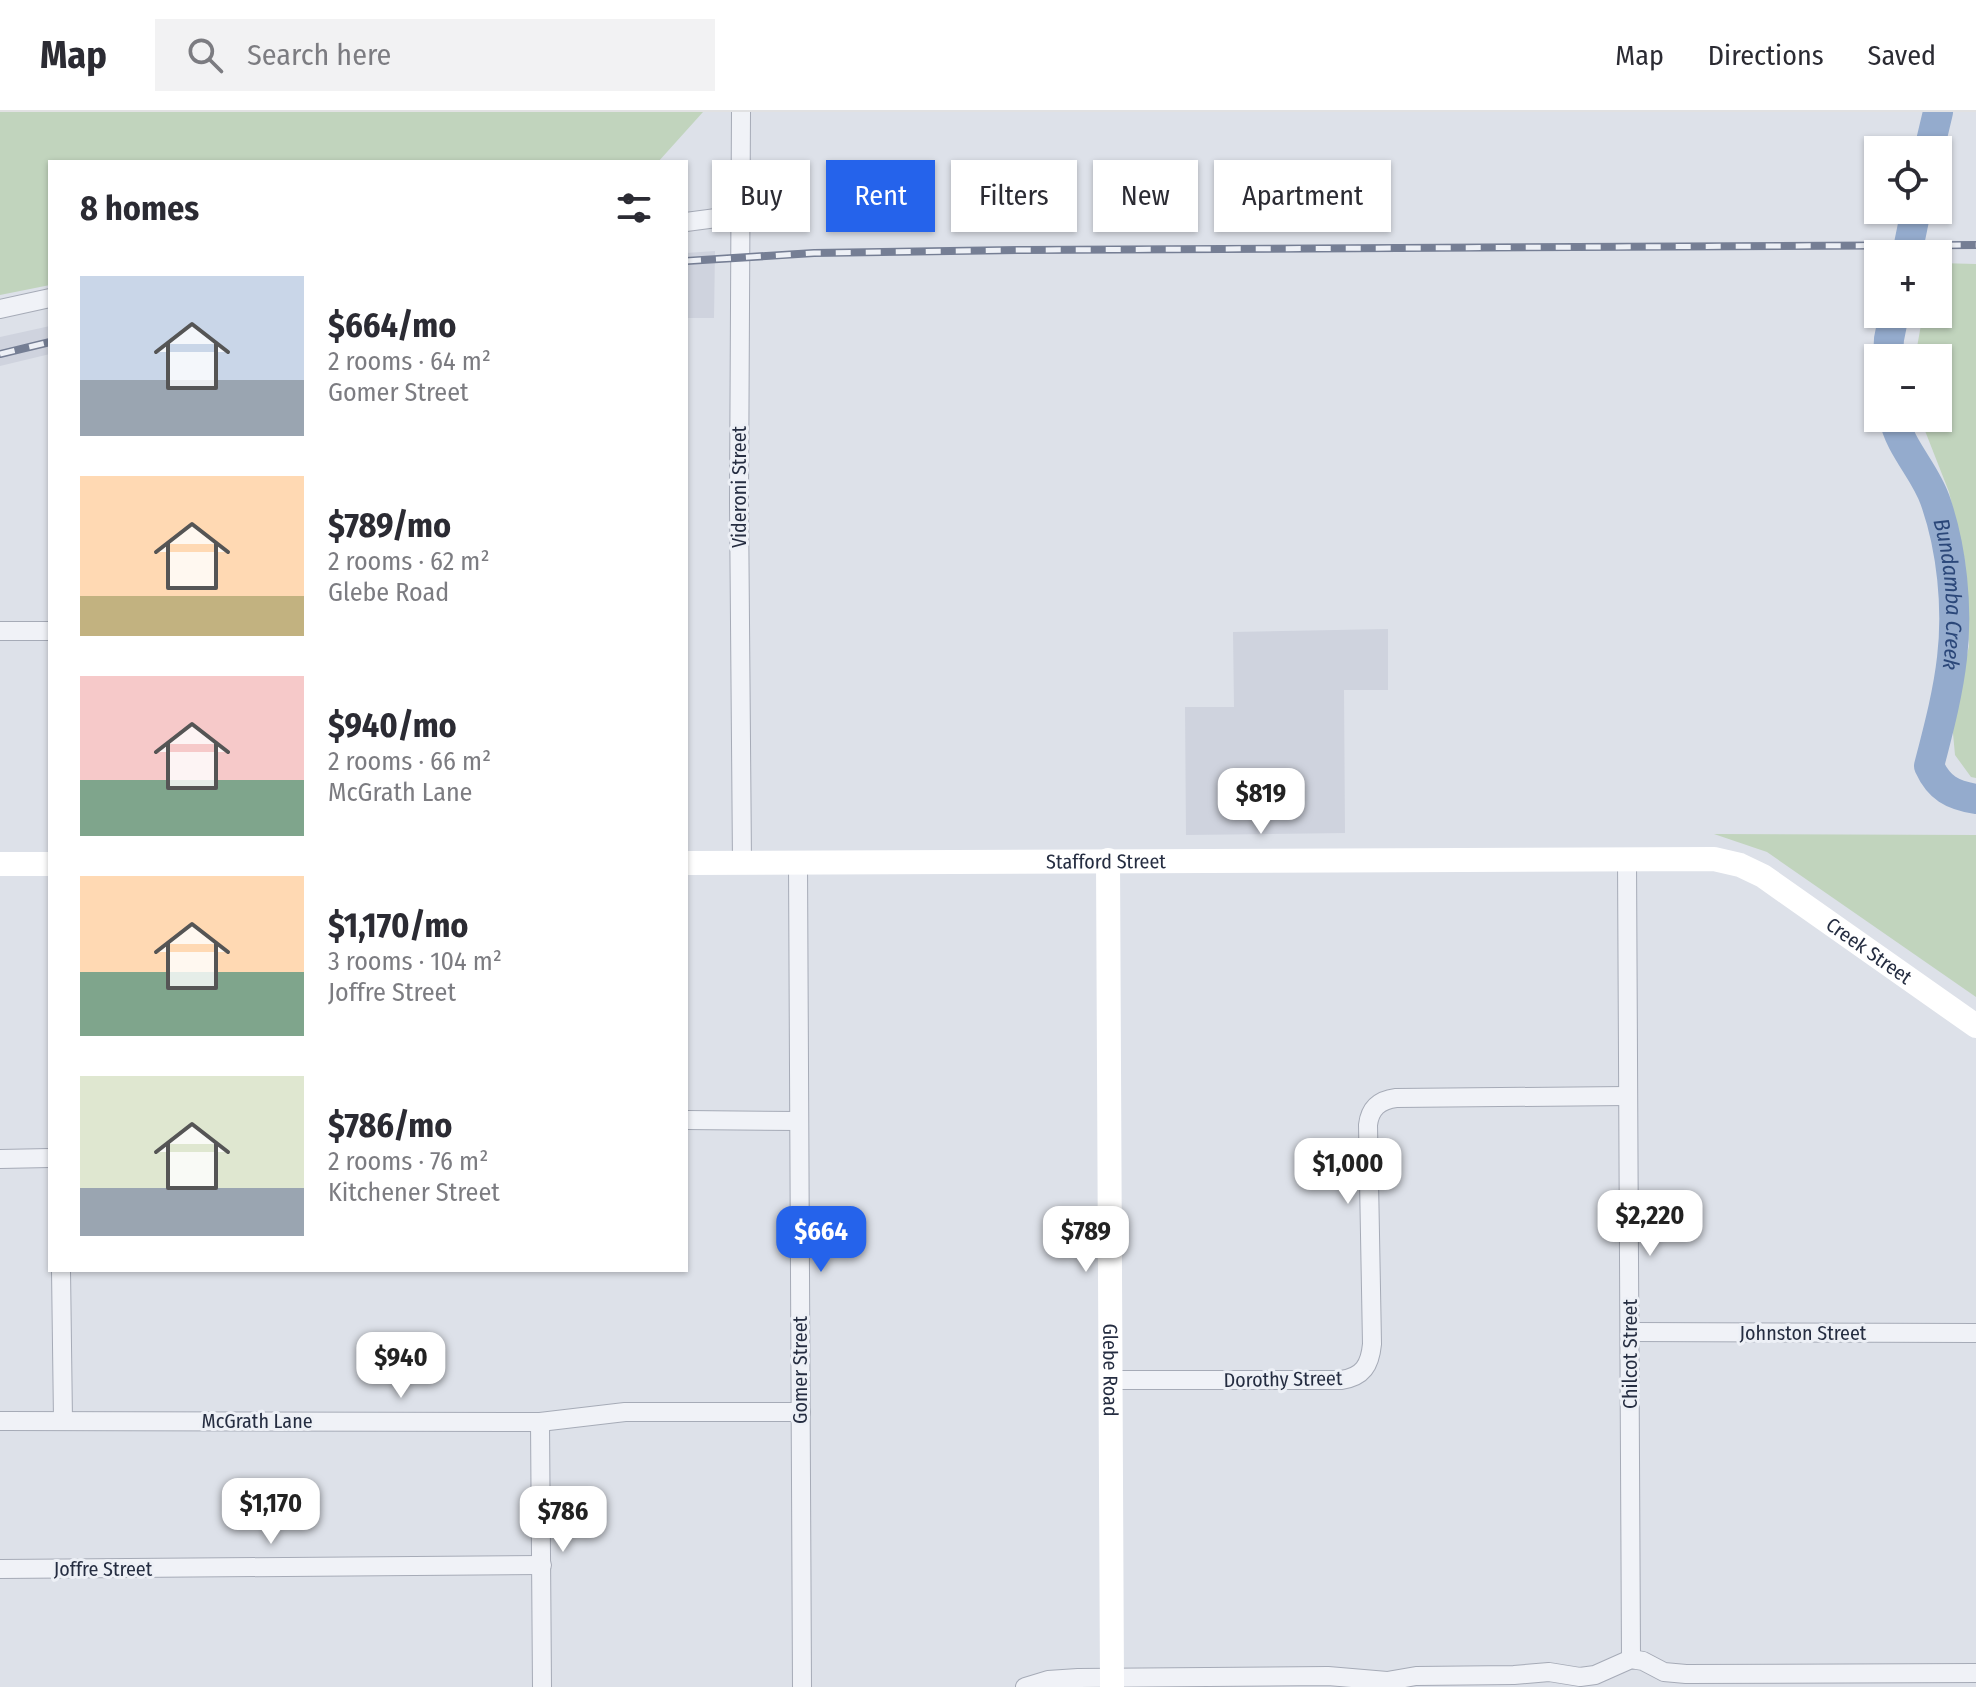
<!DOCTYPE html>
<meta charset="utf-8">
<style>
:root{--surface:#fff;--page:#f2f2f3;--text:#2b2b33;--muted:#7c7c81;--line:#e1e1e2;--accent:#2563eb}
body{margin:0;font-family:"Fira Sans Condensed",sans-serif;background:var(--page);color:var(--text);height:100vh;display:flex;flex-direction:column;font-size:30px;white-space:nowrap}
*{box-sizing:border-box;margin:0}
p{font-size:26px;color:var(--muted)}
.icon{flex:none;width:44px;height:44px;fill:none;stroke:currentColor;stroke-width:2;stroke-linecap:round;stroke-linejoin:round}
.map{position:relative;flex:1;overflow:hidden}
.sheet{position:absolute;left:48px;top:48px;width:640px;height:1112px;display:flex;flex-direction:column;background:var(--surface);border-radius:0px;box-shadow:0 2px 6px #0004}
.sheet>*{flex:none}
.guide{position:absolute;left:712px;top:48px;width:760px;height:72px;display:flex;gap:16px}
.buttons{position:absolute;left:1864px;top:24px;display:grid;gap:16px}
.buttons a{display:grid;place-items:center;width:88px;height:88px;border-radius:0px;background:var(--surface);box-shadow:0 2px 6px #0004;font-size:40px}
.price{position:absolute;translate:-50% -68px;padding:0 18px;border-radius:16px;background:#fff;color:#222;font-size:26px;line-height:52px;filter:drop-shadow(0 2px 4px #0008)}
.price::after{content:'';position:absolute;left:50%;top:48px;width:24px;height:18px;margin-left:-12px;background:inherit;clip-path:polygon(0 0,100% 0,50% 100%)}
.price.on{background:var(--accent);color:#fff}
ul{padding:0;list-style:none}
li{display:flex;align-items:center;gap:24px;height:200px;padding:0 32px}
li span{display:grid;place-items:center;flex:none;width:224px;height:160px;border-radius:0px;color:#555}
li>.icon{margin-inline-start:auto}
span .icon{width:96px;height:96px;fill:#fffc;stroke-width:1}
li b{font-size:34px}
h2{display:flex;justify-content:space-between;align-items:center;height:96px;padding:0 32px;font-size:34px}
.chip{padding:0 28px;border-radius:0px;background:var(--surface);box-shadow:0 2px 6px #0004;font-size:28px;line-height:72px}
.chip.on{background:var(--accent);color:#fff}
header{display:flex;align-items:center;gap:48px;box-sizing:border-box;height:112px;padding:0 40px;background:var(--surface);border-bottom:2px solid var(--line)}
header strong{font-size:38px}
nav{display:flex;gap:44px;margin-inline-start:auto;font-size:28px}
.search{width:560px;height:72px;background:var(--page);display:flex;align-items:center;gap:20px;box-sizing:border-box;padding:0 28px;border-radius:0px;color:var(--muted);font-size:30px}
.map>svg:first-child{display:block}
.built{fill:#cfd3de}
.green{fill:#c1d4bd}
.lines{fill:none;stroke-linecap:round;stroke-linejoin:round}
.river{stroke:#94abcd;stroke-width:30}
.street-casing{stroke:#a6abb7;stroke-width:20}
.street{stroke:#f0f2f7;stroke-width:18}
.secondary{stroke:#fff;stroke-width:24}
.rail-casing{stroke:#757e94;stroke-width:8}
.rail{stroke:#edf0f6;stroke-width:5;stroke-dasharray:15;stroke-linecap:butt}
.labels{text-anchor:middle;stroke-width:6;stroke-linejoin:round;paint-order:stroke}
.street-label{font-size:20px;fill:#252d41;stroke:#edf0f6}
.water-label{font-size:22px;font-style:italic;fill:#2b4779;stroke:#edf0f6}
</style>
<header>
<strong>Map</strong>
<div class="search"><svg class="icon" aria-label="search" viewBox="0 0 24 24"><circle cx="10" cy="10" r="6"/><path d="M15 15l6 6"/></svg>Search here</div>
<nav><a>Map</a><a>Directions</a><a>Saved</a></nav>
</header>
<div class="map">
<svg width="1976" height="1575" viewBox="0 0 1976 1575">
<rect width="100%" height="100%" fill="#dde1e9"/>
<g class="built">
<path d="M715 139 714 206H686V141Z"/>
<path d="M50 214V242L0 254V225Z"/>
<path d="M1388 517V578H1344L1345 721 1186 723 1185 595H1234L1233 520Z"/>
</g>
<g class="green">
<path d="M0 0H703L658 50H50V173L0 183Z"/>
<path d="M1938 151 1976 152V666L1971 665 1955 643 1952 610 1969 534 1965 449 1949 380 1920 306H1938V246H1915L1923 202H1938Z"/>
<path d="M1714 722 1976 723V885L1767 740Z"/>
</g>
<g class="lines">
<g class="river">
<path d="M1929 38 1938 0"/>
<path d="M1907 142 1916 98"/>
<path d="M1888 246 1889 227 1894 202"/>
<path id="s1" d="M1894 306C1900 336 1925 359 1935 388 1952 436 1958 496 1952 546 1948 582 1938 619 1929 654 1939 676 1952 683 1976 687"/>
</g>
<defs>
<g id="street">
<path d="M741 0 739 390 742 751"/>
<path d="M686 110 739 103"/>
<path d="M0 197 50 186"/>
<path d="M0 519H50"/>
<path d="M1627 746 1631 1547"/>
<path d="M798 750 802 1575"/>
<path d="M686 1008 798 1009"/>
<path d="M0 1047 50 1046"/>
<path d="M61 1158 63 1308"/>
<path d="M1630 1220 1976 1221"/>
<path d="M1110 1268H1341C1363 1265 1370 1253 1372 1232L1368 1013C1370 996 1380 988 1396 986L1627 984"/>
<path d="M0 1309 540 1310 625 1300H801"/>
<path d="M540 1310 542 1575"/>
<path d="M0 1457 542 1453"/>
<path d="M1025 1575 1048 1568 1078 1566 1328 1564 1387 1569 1416 1564 1514 1563 1549 1560 1580 1565 1595 1563 1631 1547 1643 1549 1664 1560 1686 1562 1976 1561"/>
</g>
</defs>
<use href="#street" class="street-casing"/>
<use href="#street" class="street"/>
<g class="secondary">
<path id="s2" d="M1108 748 1112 1575"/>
<path id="s3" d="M686 751 1714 747 1740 753 1763 764 1976 914"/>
<path d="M0 752H50"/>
</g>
<defs>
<g id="rail">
<path d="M686 149 814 141 1024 138 1976 133"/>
<path d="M0 242 50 230"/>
</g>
</defs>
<use href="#rail" class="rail-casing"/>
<use href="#rail" class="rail"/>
</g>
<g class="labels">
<g class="street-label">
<text transform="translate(739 375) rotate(-90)" y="7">Videroni Street</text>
<text dy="7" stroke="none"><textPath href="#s3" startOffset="420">Stafford Street</textPath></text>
<text dy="7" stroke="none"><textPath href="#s3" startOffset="1210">Creek Street</textPath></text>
<text x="1803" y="1228">Johnston Street</text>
<text transform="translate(1630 1242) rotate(-90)" y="7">Chilcot Street</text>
<text transform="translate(800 1258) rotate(-90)" y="7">Gomer Street</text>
<text dy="7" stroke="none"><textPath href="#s2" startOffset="510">Glebe Road</textPath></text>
<text transform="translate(1283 1267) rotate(-1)" y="7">Dorothy Street</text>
<text x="257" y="1316">McGrath Lane</text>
<text x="103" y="1464">Joffre Street</text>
</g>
<g class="water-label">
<text dy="8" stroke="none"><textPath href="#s1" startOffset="188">Bundamba Creek</textPath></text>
</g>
</g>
</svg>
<div class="buttons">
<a><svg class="icon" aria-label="locate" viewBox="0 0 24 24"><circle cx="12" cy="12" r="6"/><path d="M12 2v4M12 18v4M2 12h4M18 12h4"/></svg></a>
<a>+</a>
<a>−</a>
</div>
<b class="price" style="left:1261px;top:724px">$819</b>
<b class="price" style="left:1348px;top:1094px">$1,000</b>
<b class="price" style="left:1650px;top:1146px">$2,220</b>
<b class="price on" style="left:821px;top:1162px">$664</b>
<b class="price" style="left:1086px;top:1162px">$789</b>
<b class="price" style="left:401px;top:1288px">$940</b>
<b class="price" style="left:271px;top:1434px">$1,170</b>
<b class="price" style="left:563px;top:1442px">$786</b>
<div class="guide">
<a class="chip">Buy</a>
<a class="chip on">Rent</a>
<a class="chip">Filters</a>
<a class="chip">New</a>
<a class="chip">Apartment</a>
</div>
<section class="sheet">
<h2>8 homes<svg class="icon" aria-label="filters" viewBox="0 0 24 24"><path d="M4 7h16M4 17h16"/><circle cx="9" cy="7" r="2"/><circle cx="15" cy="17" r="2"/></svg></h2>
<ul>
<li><span style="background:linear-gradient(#c9d6e8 65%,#9aa5b1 0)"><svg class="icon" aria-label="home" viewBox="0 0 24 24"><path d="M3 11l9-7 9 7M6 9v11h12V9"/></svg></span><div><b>$664/mo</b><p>2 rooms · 64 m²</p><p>Gomer Street</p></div></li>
<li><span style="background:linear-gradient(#ffd9b3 75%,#c2b280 0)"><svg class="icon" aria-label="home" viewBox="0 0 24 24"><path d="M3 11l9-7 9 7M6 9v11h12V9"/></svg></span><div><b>$789/mo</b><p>2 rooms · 62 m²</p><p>Glebe Road</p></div></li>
<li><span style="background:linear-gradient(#f6c9c9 65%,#7fa58c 0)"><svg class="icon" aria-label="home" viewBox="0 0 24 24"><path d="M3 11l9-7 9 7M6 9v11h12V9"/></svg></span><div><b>$940/mo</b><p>2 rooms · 66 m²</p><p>McGrath Lane</p></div></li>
<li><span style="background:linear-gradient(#ffd9b3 60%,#7fa58c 0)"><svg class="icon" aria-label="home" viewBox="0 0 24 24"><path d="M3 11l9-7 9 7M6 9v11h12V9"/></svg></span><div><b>$1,170/mo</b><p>3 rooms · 104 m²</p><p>Joffre Street</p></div></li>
<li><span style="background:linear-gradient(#dfe7d0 70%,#9aa5b1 0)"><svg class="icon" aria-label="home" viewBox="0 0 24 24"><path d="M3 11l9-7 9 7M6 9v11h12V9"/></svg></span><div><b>$786/mo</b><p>2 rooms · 76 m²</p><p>Kitchener Street</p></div></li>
</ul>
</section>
</div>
